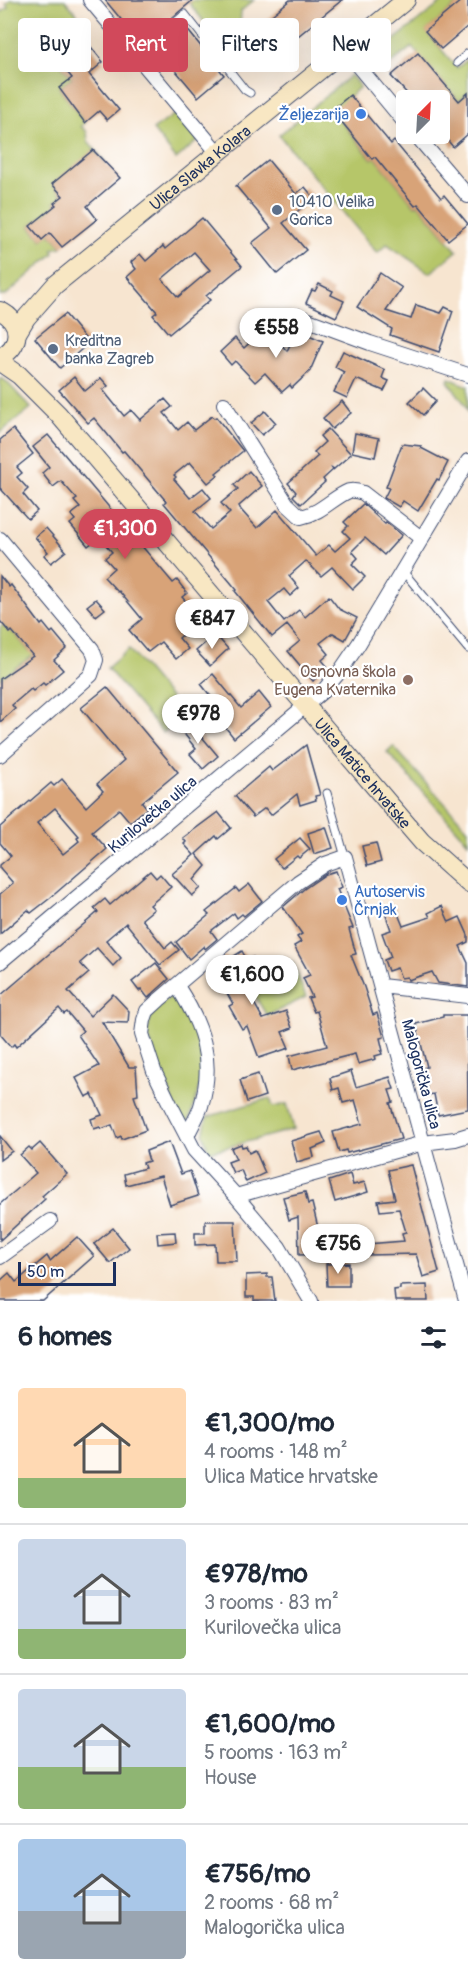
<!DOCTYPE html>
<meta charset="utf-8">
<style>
:root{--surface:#fff;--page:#f6f6f7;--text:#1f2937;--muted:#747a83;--line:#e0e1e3;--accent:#d1495b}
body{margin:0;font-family:Pangolin,sans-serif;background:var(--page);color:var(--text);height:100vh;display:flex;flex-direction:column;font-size:22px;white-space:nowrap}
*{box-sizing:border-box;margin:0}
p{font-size:20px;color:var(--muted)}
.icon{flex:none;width:33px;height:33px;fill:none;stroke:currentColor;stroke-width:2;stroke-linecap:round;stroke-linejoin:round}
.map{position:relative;height:1301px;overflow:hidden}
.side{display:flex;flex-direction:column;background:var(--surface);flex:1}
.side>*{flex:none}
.top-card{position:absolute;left:18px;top:18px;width:432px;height:54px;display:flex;gap:12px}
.needle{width:39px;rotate:24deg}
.buttons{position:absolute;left:396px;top:90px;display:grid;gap:12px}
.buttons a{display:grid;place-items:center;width:54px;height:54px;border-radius:6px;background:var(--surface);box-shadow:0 6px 24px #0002;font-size:30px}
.scale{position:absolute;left:18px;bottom:15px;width:98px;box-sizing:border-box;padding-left:6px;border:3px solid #1b2f5e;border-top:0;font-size:16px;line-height:21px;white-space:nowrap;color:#1b2f5e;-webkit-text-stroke:4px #fff;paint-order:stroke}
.price{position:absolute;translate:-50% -51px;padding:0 14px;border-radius:21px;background:#fff;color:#222;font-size:20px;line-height:39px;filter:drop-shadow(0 2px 3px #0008)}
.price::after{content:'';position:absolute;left:50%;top:36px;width:18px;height:14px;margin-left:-9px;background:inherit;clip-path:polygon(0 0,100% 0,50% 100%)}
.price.selected{background:var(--accent);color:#fff}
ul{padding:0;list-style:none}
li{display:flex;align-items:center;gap:18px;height:150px;padding:0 18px}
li+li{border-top:2px solid var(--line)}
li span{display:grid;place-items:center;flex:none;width:168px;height:120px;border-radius:6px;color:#555}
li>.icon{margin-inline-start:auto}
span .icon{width:72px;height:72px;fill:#fffc;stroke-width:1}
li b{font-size:26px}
h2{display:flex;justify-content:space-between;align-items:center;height:72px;padding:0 18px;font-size:26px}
.pill{padding:0 21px;border-radius:6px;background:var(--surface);box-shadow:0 6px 24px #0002;font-size:21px;line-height:54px}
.pill.selected{background:var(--accent);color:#fff}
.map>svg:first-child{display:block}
.green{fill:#b6c669;stroke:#687a64;stroke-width:1.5}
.building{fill:#d8a378;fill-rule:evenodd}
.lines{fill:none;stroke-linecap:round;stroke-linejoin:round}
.service-casing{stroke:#3c4a6f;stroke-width:9}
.minor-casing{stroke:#3c4a6f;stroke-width:16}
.secondary-casing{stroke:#3c4a6f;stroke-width:20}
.service{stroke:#fff;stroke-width:7}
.minor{stroke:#fff;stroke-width:14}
.secondary{stroke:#f8e7c3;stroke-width:18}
.shop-dot{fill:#3f7fe0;stroke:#fff;stroke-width:2}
.service-dot{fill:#5c6f8a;stroke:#fff;stroke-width:2}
.education-dot{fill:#8d6e63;stroke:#fff;stroke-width:2}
.labels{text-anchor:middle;stroke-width:4.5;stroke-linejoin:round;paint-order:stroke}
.shop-label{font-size:16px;fill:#366cbe;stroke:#fff;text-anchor:end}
.street-label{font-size:16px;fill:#1b2f5e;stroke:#fff}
.service-label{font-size:16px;fill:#4e5e75;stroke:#fff;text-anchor:start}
.education-label{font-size:16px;fill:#785e54;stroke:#fff;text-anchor:end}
</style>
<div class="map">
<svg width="468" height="1301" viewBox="0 0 468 1301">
<rect width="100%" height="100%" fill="#fff"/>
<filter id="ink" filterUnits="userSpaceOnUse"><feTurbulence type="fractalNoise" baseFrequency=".0167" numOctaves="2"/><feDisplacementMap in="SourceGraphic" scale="12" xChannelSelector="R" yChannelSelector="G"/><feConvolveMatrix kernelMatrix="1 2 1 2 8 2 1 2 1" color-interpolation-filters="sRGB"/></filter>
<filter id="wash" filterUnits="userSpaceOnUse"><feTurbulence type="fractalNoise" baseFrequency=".008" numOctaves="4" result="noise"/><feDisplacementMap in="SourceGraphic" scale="24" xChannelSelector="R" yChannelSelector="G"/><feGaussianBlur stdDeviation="1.35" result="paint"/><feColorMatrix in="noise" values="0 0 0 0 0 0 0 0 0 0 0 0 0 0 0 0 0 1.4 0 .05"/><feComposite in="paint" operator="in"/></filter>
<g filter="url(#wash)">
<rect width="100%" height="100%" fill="#f7e5d0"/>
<g class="green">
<path d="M10 0H65L83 21 60 39 55 33 43 43 72 78 59 88 85 123 81 126 87 132 88 141 107 164 93 151 53 184 62 196 54 203 56 205 30 226 42 240 50 233 62 247 52 249 54 253 5 296H0V10L2 12 8 7 6 4Z"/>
<path d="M193 0H254L241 11 239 43 244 72 189 3Z"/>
<path d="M445 0H462L426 31 457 68 468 59V96L466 94 459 101 412 47 389 65 382 66 374 72 366 62Z"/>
<path d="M351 75 360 87 332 111 372 159 375 157 415 206 418 204 457 251 430 273 387 244 377 253 279 135Z"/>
<path d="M175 114 180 115 200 139 176 159 153 130Z"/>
<path d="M0 378 6 381 31 408 0 433Z"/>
<path d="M449 378 468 386V413L465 404 448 381Z"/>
<path d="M3 625 9 632 12 631 29 651 34 647 35 658 32 656 0 679V627Z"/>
<path d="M129 649 184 714 163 733 107 668Z"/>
<path d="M393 746 468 829V842L387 752Z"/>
<path d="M293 963 306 997 267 1016 250 988Z"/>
<path d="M172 996 178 998C183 1008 189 1017 194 1027 207 1058 200 1093 188 1123L179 1117 147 1034 150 1019 155 1008Z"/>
<path d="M270 1098 273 1107 287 1104 294 1129 209 1152 203 1134 207 1117Z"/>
</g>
<g id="blocks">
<g class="building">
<path d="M105 0H193L147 39 139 30 134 35Z"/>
<path d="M290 0H342L276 54 255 29Z"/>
<path d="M462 0H468V26L441 49 425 31Z"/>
<path d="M179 26 186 28 224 75 198 97 155 46Z"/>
<path d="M75 27 103 62 89 74 119 110 107 120 99 111 85 123 59 88 72 78 43 43 55 33 60 39Z"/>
<path d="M418 53 459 101 468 93V134L453 147 440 131V100H413L391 76Z"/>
<path d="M350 95 391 144 394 141 441 198 444 195 468 224 448 240 418 204 415 206 375 157 372 159 332 110Z"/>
<path d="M93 150 120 178 87 206 97 219 62 247 50 233 42 240 30 226 56 205 54 203 63 196 52 184Z"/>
<path d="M268 160 296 194 305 187 314 198 283 223 306 250 277 274 252 243 271 228 236 186Z"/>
<path d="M202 218 242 266 206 296 210 300 169 334 153 315 157 312 127 277 136 269 131 262 140 254 146 261 163 246 165 249ZM194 252 210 270 178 297 162 279Z"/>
<path d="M380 273 402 288 386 311 411 319 416 305 441 313 445 307 453 311 439 352 390 335 392 329 357 307Z"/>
<path d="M319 284 333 291 331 295 344 301 336 317 306 303 312 290 315 291Z"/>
<path d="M65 314 89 343 60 368 35 338Z"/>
<path d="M297 330 323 341 310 371 292 388 290 385 282 392 265 373 255 382 235 361 231 365 220 352 235 338 244 348 260 333 270 344 276 339 287 351Z"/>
<path d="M343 351 385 370 382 378 389 381 384 391 356 379 347 398 334 392 344 372 335 367Z"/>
<path d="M74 377 85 391 101 378 108 386 103 390 124 416 131 410 140 420 165 399 172 407 164 413 178 430 187 422 194 430 212 416 214 418 216 417 243 451 216 473 218 475 208 483 190 462 174 475 176 477 174 479 190 498 203 488 211 498 195 511 211 529 230 513 221 503 238 489 234 485 249 471 262 486 239 506 241 510 257 528 277 510 316 556 329 545 335 551 350 538 343 531 348 526 344 522 363 504 385 524 386 522 402 535 384 555 365 538 352 551 358 558 352 564 365 577 353 589 332 567 321 576 306 561 289 576 299 588 290 596 284 589 268 602 284 622 299 610 305 617 329 596 339 609 357 618 345 640 333 633 320 643 329 654 322 660 327 666 313 681 288 651 300 641 287 625 272 637 235 591 237 590 164 503 166 501 124 451 122 452 94 418 88 423 59 390Z"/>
<path d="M423 388 436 401 423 415 409 402Z"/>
<path d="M342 401 351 413 332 429 323 418Z"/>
<path d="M265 411 276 423 262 435 251 423Z"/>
<path d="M13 429 33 454 17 467 22 473 17 477 28 489 23 494 37 511 28 519 0 488V440Z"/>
<path d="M328 429 351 454 334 469 331 467 333 470 323 479 325 482 301 504 293 496 296 492 288 483 318 456 314 452 325 442 320 436Z"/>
<path d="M355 433 379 438 375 457 352 452Z"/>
<path d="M48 435 173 583 177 580 187 593 182 597 201 618 179 638 188 649 176 659 161 642 148 652 129 630 142 619 119 591 118 592 104 577 114 568 105 558 112 552 99 537 88 546 70 524 75 520 71 515 80 508 74 501 77 499 61 481 53 487 42 473 49 467 33 447Z"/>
<path d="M402 444 421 446V448L448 462 439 480 437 479 418 511 403 501 399 507 384 498 389 488 386 487Z"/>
<path d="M46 528 66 551 51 563 44 555 48 552 35 537Z"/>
<path d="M0 576 9 587 11 585 41 625 43 623 51 633 53 631 67 648 54 660 63 670 45 685 43 683 33 691 31 689 12 705 15 709 0 722V679L33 656 12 631 10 633 0 621Z"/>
<path d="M96 599 105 609 96 616 87 606Z"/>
<path d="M215 634 228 649 210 666 196 651Z"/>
<path d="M213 674 241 708 259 692 271 707 234 738 222 723 228 718 201 684Z"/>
<path d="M107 687 178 772 142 802 147 808 130 822 119 809 92 832 107 849 49 899 31 913 28 910 0 934V894L13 883 0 868V865L11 856 0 843V827L51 783 54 786 62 779 86 807 103 791 97 784 124 760 81 708ZM55 808 79 836 77 838 79 841 63 854 37 823Z"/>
<path d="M187 719 218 756 203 769 190 754 196 749 178 726Z"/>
<path d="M306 745 320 795 315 796 316 800 300 805 297 794 271 815 265 808 253 817 235 796 269 767 272 771Z"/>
<path d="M218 812 231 828 218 839 216 836 196 854 206 866 194 880 201 888 192 896 172 874 194 855 184 844 186 842 183 838Z"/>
<path d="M326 827 333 848 314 854 308 833Z"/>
<path d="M300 838 310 849 299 858 297 856 282 868 274 859Z"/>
<path d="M376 843 381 862 367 866 362 846Z"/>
<path d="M150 871 156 878 160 874 171 887 150 905 154 909 142 919 165 948 172 942 179 950 160 965 126 923 106 940 121 958 113 966 97 948 80 963 89 973 68 991 90 1016 113 994 129 1011 128 1023 102 1022 129 1067H136L138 1095 134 1096 146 1130 122 1139 121 1136 117 1138 112 1125 101 1129 100 1127 94 1129 91 1119 102 1115 92 1094 86 1097 76 1078 99 1066 78 1035 83 1031 67 1012 64 1014 59 1008 16 1047 14 1044 11 1047 0 1034V996L98 912 94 908 105 899 110 905Z"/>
<path d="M336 871 342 887 337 889 353 928 349 929 356 954 351 955 364 987 373 1015 377 1013 384 1037 380 1038 383 1051H381L382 1054 375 1056 376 1059 358 1064 355 1054 292 1070 289 1056 327 1046 317 1011 314 1012 308 998 312 997 303 978 310 975 294 946 301 942 297 937 302 934 283 907 304 889 326 874Z"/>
<path d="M249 884 262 901 244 916 242 914 237 918 234 913 211 931 217 939 205 949 204 946 189 959 176 942 209 915 206 912 236 888 239 892Z"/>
<path d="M394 904 403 926 430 917 428 913 442 906 449 922 460 917 468 935V942L460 946 468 963V987L438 983 432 972 408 980 407 977 401 978 397 968 388 971 384 960 391 957 382 933 391 930 383 907Z"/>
<path d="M242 951 247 960 253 957 262 972 243 983 263 1019 286 1011 292 1028 282 1032 289 1048 259 1058 247 1026 242 1029 229 1006 233 1004 217 975 220 973 215 964 225 956 228 960Z"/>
<path d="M156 963 169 979 148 998 141 989 139 991 132 982Z"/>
<path d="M443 1015H467L468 1109 438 1115 434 1094 428 1095 423 1068 427 1067 416 1024 443 1017Z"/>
<path d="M351 1071 356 1087 390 1077 394 1089 389 1090 393 1102 390 1103 401 1139 347 1153 346 1150 339 1152 333 1132 362 1124 355 1100 343 1103 339 1088 333 1090 330 1078Z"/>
<path d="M258 1074 265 1096 247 1102 240 1080Z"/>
<path d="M321 1132 326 1143 312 1149 314 1157 297 1162 291 1141Z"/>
<path d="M0 1136 12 1151 0 1160Z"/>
<path d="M169 1142 181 1174 190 1171 198 1196 170 1205 161 1176 126 1185 124 1174 145 1168 143 1163 149 1161 146 1151Z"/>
<path d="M40 1143 67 1174 42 1196 45 1199 0 1240V1204L36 1173 20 1155 29 1147 32 1150Z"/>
<path d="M241 1144 242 1147 246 1146 249 1153 255 1150 265 1173 246 1182 241 1170 233 1173 228 1162 236 1159 231 1148Z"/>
<path d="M411 1165 439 1272 423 1277 416 1254 367 1255V1244L404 1241 402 1233 406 1232 399 1209 380 1211 378 1201 395 1199 388 1170Z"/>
<path d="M350 1174 353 1185 365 1182 368 1192 335 1202 329 1181Z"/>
<path d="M305 1192 308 1204 312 1203 319 1232 326 1231 327 1254 299 1255 298 1217 289 1220 283 1197Z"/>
<path d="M205 1221H235L237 1261H216L215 1244 195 1245V1233H205Z"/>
<path d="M113 1228 129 1248 110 1263 94 1244Z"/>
<path d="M175 1232 176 1242 158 1244 157 1233Z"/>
<path d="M77 1237 94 1256 43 1301H0V1281L9 1273 16 1282 47 1256 50 1261Z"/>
<path d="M349 1263V1286H327L326 1264Z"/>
<path d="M267 1274V1277H272L275 1301H254V1297H246V1275Z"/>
<path d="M427 1285 428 1301H395L394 1290 400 1289V1286Z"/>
</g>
</g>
</g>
<g filter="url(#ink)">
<use href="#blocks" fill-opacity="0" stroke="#3c4a6f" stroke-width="1.5"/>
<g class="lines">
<defs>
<g id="service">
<path d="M136 55 185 14 245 90 250 93"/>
<path d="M457 63 468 53"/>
<path d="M402 570 468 649"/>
<path d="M327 793 345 857"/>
</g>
<g id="minor">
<path d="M90 0 218 153"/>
<path d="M344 49 406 124"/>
<path d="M415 134 468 196"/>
<path d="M297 316 370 343 468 375"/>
<path d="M224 404 287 504 301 517C323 512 332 498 349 491 354 490 358 491 363 493L421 538"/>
<path d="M0 539 92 649 96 660 91 675 0 755"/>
<path d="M0 962 324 690 341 670 358 645 468 461"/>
<path d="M177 986C202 1024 215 1060 201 1106 198 1116 191 1126 187 1136"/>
<path d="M381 986 468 996"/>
<path d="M236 1196 423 1143 455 1139 468 1135"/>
<path d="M0 1257 50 1221"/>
<path d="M311 1301 279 1247 236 1196 194 1150 171 1106 154 1071 142 1034 144 1020 147 1011 159 1000 298 882 325 864 345 857 466 1301"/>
</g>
<g id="secondary">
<path d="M0 311C23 321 21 348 0 357"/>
<path id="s1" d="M17 333 26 318 55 285 406 0"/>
<path id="s2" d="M0 362 19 375 58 414 391 806 422 842 468 883"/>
</g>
</defs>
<use href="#service" class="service-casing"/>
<use href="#minor" class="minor-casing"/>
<use href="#secondary" class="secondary-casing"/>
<use href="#service" class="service"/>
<use href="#minor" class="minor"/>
<use href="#secondary" class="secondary"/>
</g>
</g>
<g class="shop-dot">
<circle cx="361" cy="114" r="6"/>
<circle cx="342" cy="900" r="6"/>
</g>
<g class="service-dot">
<circle cx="277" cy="210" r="6"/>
<circle cx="53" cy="349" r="6"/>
</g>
<circle class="education-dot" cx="408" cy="680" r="6"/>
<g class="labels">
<g class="shop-label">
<text x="349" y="120">Željezarija</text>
<text x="354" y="897" text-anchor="start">Autoservis<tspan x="354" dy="18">Črnjak</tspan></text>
</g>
<g class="street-label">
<text dy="6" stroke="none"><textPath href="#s1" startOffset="248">Ulica Slavka Kolara</textPath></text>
<text dy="6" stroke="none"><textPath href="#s2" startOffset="549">Ulica Matice hrvatske</textPath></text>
<text transform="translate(152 814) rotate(-40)" y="6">Kurilovečka ulica</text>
<text transform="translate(422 1074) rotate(75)" y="6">Malogorička ulica</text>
</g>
<g class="service-label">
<text x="289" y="207">10410 Velika<tspan x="289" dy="18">Gorica</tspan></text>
<text x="65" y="346">Kreditna<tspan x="65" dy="18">banka Zagreb</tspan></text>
</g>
<g class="education-label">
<text x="396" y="677">Osnovna škola<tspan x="396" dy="18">Eugena Kvaternika</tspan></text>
</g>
</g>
</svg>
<div class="buttons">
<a><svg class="needle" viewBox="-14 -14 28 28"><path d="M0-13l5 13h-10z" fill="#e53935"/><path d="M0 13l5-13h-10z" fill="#747a83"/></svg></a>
</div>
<div class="scale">50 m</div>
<b class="price" style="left:276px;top:359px">€558</b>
<b class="price selected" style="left:125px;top:560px">€1,300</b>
<b class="price" style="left:212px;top:650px">€847</b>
<b class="price" style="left:198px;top:745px">€978</b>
<b class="price" style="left:252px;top:1006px">€1,600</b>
<b class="price" style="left:338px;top:1275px">€756</b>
<div class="top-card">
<a class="pill">Buy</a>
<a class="pill selected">Rent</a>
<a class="pill">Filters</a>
<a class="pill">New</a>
</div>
</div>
<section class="side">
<h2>6 homes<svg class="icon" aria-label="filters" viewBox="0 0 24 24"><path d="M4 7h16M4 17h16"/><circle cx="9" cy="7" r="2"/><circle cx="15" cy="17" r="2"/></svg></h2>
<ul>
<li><span style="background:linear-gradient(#ffd9b3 75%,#8fb573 0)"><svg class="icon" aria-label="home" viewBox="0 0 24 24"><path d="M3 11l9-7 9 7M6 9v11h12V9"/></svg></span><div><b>€1,300/mo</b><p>4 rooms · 148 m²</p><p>Ulica Matice hrvatske</p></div></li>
<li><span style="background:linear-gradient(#c9d6e8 75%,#8fb573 0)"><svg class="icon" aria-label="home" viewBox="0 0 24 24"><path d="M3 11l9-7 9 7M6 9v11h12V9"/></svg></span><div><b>€978/mo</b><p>3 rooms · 83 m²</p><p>Kurilovečka ulica</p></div></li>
<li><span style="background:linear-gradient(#c9d6e8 65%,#8fb573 0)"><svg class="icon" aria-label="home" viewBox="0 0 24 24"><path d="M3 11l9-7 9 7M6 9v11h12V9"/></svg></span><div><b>€1,600/mo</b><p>5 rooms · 163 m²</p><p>House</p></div></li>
<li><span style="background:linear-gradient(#a9c7e8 60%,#9aa5b1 0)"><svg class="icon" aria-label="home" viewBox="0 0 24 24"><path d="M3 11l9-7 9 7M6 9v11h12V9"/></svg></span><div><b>€756/mo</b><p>2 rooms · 68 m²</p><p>Malogorička ulica</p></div></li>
</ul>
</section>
